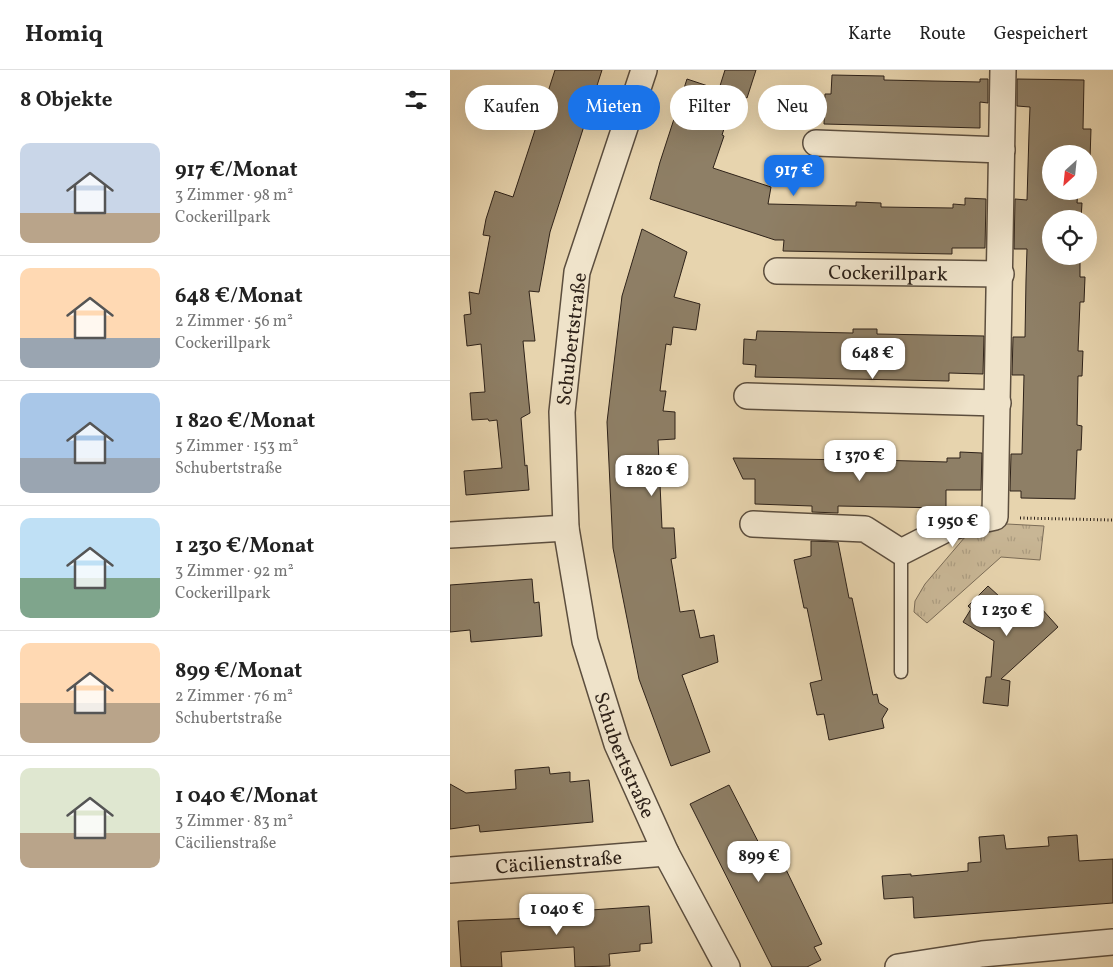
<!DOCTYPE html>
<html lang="de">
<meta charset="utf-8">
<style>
:root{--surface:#fff;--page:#f6f6f6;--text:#222;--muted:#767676;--line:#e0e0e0;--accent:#1a73e8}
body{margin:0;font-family:Vollkorn,serif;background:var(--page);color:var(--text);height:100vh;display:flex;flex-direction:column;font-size:19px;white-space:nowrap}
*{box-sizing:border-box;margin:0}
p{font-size:16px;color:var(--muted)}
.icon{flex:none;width:28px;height:28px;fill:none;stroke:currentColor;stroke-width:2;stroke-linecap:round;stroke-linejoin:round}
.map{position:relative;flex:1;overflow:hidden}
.details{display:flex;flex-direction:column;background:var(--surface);width:450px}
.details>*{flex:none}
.banner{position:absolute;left:15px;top:15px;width:475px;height:45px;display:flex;gap:10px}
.needle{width:32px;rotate:207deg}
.tools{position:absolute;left:592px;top:75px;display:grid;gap:10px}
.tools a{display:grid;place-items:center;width:55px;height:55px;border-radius:50%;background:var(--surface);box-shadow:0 5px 20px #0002;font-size:25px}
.price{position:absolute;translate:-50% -42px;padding:0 11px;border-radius:10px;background:#fff;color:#222;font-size:16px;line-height:32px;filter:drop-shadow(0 1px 2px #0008)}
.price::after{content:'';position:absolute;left:50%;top:30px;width:15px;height:11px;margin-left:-8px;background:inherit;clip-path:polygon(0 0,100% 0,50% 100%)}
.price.active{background:var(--accent);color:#fff}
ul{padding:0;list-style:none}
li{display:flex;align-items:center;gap:15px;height:125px;padding:0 20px}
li+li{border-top:1px solid var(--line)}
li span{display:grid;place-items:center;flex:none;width:140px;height:100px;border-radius:10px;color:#555}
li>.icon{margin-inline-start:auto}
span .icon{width:60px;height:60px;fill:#fffc;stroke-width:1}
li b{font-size:21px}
h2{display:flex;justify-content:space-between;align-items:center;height:60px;padding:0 20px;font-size:21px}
.chip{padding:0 18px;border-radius:22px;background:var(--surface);box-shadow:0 5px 20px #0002;font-size:18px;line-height:45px}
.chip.active{background:var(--accent);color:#fff}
header{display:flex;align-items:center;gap:30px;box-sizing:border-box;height:70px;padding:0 25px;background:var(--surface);border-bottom:1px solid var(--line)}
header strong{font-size:24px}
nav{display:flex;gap:28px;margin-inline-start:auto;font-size:18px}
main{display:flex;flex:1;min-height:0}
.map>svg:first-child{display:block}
.grass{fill:url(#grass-tufts);stroke:#7b6c57}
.building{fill:#8e7f66;stroke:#2e2219}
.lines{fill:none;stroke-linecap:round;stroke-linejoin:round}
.lane-casing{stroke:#5c4e3e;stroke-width:15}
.street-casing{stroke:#5c4e3e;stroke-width:28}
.path{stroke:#2e2219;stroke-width:3;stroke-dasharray:1 2.5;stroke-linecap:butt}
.lane{stroke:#efe3ca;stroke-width:12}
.street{stroke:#efe3ca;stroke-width:25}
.labels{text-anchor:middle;stroke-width:4;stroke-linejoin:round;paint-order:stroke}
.street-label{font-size:20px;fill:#2e2219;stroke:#efe3ca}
</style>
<header>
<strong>Homiq</strong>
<nav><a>Karte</a><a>Route</a><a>Gespeichert</a></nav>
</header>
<main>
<section class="details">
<h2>8 Objekte<svg class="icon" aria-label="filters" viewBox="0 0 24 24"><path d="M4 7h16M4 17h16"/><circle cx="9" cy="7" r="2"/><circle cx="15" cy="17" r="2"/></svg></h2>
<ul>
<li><span style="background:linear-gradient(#c9d6e8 70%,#b9a48a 0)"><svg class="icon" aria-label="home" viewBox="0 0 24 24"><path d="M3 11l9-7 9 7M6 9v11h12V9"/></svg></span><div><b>917 €/Monat</b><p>3 Zimmer · 98 m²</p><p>Cockerillpark</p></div></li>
<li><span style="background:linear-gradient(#ffd9b3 70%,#9aa5b1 0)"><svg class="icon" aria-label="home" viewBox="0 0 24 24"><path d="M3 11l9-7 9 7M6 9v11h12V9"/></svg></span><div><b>648 €/Monat</b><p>2 Zimmer · 56 m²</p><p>Cockerillpark</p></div></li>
<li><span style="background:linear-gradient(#a9c7e8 65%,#9aa5b1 0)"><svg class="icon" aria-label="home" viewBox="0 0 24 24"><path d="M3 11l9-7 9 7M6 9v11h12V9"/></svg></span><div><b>1 820 €/Monat</b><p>5 Zimmer · 153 m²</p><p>Schubertstraße</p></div></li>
<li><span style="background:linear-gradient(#bfe0f5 60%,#7fa58c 0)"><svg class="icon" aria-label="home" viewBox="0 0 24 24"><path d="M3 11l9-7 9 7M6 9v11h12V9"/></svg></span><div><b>1 230 €/Monat</b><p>3 Zimmer · 92 m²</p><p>Cockerillpark</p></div></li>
<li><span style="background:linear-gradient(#ffd9b3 60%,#b9a48a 0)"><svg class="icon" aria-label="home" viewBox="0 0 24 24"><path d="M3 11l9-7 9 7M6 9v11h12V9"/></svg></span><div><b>899 €/Monat</b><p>2 Zimmer · 76 m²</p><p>Schubertstraße</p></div></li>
<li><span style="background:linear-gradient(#dfe7d0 65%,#b9a48a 0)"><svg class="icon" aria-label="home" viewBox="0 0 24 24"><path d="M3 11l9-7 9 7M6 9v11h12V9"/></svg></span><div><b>1 040 €/Monat</b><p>3 Zimmer · 83 m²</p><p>Cäcilienstraße</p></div></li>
</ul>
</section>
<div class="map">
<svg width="663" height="897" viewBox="0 0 663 897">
<defs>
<pattern id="grass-tufts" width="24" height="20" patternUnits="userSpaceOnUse" patternTransform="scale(1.25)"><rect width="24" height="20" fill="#c8b695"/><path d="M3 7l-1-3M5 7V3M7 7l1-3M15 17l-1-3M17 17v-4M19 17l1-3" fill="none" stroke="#ac9c80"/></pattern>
</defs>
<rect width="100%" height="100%" fill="#e7d4ae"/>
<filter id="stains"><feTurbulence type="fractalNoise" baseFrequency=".004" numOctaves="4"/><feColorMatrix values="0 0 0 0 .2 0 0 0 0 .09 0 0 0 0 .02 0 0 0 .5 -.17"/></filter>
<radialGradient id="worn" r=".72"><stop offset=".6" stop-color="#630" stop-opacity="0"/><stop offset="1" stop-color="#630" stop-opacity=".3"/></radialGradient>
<path class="grass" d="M557 454 594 456 590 490 551 487 477 553 464 542 465 531 475 514 515 467 536 458Z"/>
<g class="building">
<path d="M105 0H152L100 162 89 222 79 221 85 271H73L80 343 71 348 75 396 77 395 79 420 16 425 14 401 52 398 47 350 39 351 38 349 22 350 20 323 35 322 31 274 17 276 14 245 21 244 19 222 29 224 40 166 33 165 36 149 45 121 63 127 87 54 74 50 83 24 96 28Z"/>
<path d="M275 0H306L297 28 269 19Z"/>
<path d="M382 5 434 6V10L530 12V9H538V33L530 32V58L374 54 375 24H381Z"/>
<path d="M237 9 285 25 272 65 274 66 263 98 321 117 318 134 406 136V132L431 133V137L503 138V134L515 135V128L536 129 535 178H502V184L333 181 334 170H325L200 129 210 92Z"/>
<path d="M567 9 634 10 633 59H641L640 89H639V84H601V121H628L627 133H632L631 149H601V186H630V207H635L634 232H630L628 281H633L632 306H628L627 355 632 356 631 380H627L625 429 571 428V421H560L561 384H572L574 305H562L563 267H575L576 210 577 179H564L565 129 577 130 579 63 580 37 567 36Z"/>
<path d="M192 159 237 182 224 227 250 234 246 260 223 257 221 275 216 274 210 321H216L213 341 225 342V369L208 370 212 458H224L226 488 221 489 230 542 244 540 250 568 264 565 268 592 232 605 260 682 221 696 189 609 163 478 157 352 172 226Z"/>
<path d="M403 259H427V264L534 266 533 304 499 303V311L305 307 306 295 293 294 294 269 306 270 307 261 403 263Z"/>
<path d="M510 382 532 383 531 420H496V438L388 436V443L362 442V436L305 434V409H293L283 388 401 390V386H426V390L497 392V388H510Z"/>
<path d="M361 471 388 472 399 528H402L423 625 427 624 429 633 438 639 432 649 434 658 379 670 374 644 367 645 360 613 372 610 357 538H354L344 490 361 486Z"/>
<path d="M82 509 84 533 89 532 92 566 21 572 20 560 0 562V515Z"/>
<path d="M538 516 550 527 553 526 574 539 575 535 586 543 591 538 608 557 551 609 560 611 558 636 533 633 536 607H541L544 571 513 552 521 539 518 536Z"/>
<path d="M99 697 100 704 120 702V712L139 710 143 752 30 762 29 755 0 759V714L16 723 66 719 65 700Z"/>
<path d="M279 715 317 789 328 783 372 874 364 877 371 890 357 897H322L240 734Z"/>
<path d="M554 765 556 779 599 776 598 767 627 765 629 791 663 789V833L464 848 463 827 434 829 432 806 461 804V806L518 801V793L531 792 529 767Z"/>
<path d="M199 836 202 873 190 874V881L159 884 160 896 125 897 124 877 51 882 52 897H11L8 851 83 848V844Z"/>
</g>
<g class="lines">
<defs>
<path id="lane" d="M451 602V482"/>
<g id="street">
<path id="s1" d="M194 0 127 202 112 342 116 458 135 571 167 674 216 783 277 897"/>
<path d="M366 73 552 80"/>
<path id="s2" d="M327 201 551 204"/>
<path d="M297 326 548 333"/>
<path d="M303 454 415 459 451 482 500 457 545 447 553 0"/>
<path d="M0 465 116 458"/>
<path id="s3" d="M0 800 216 783"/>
<path d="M448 897 532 884 663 872"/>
</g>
</defs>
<use href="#lane" class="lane-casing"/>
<use href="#street" class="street-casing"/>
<path class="path" d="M570 448 663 450"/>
<use href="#lane" class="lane"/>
<use href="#street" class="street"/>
</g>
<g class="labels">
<g class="street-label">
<text dy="7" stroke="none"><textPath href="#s2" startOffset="111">Cockerillpark</textPath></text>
<text transform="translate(121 269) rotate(-83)" y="7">Schubertstraße</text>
<text dy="7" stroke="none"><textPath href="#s1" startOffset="705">Schubertstraße</textPath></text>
<text dy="7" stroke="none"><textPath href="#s3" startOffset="109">Cäcilienstraße</textPath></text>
</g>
</g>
<rect width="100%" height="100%" filter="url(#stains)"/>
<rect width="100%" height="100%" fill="url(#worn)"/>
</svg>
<div class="tools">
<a><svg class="needle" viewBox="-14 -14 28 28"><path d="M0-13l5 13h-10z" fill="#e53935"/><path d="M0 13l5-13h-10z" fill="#767676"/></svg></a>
<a><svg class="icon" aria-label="locate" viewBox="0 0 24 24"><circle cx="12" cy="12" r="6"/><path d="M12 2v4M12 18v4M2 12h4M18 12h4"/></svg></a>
</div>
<b class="price active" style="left:344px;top:127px">917 €</b>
<b class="price" style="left:423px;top:310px">648 €</b>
<b class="price" style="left:410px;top:412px">1 370 €</b>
<b class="price" style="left:202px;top:427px">1 820 €</b>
<b class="price" style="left:503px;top:478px">1 950 €</b>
<b class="price" style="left:557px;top:567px">1 230 €</b>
<b class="price" style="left:309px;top:813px">899 €</b>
<b class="price" style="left:107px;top:866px">1 040 €</b>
<div class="banner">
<a class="chip">Kaufen</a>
<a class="chip active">Mieten</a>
<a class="chip">Filter</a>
<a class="chip">Neu</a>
</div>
</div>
</main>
